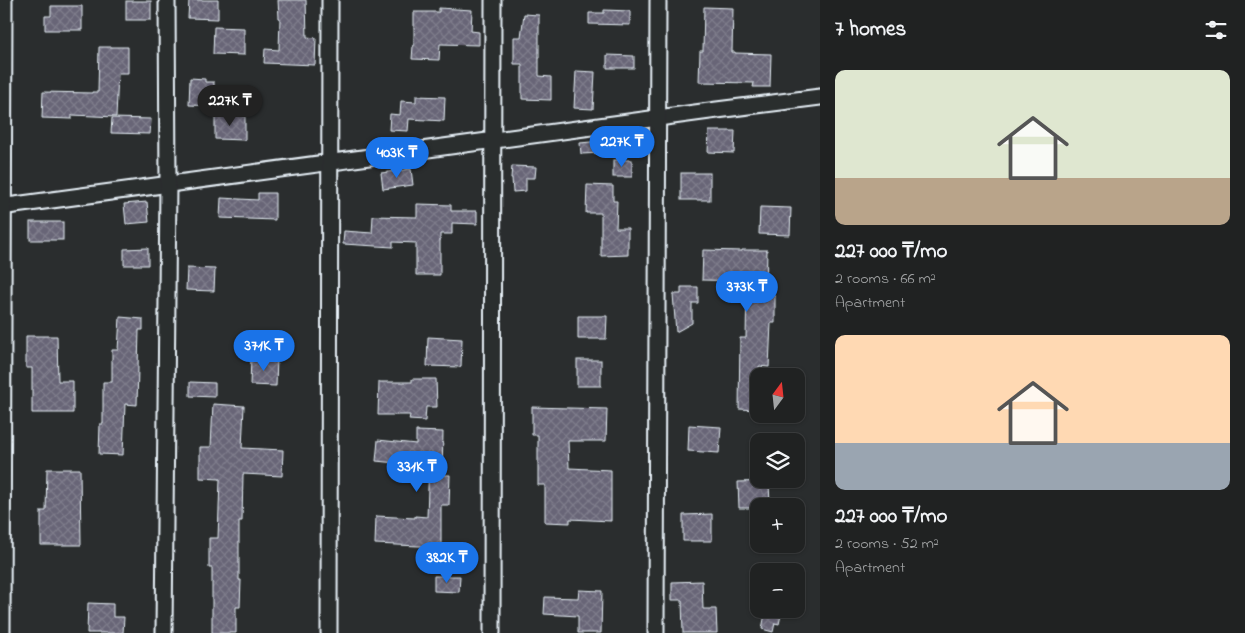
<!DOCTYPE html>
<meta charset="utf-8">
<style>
:root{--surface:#202222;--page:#2d2f2f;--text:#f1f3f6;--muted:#a2a4a5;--line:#3d3f40;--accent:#1a73e8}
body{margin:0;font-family:"Indie Flower",sans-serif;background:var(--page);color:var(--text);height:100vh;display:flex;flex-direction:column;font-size:19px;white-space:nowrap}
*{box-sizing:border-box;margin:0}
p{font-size:16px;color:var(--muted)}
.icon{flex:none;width:28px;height:28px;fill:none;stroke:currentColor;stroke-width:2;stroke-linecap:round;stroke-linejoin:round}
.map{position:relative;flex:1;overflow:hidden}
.details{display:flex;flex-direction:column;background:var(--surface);width:425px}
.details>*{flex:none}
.needle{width:32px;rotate:15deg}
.fabs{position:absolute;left:750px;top:368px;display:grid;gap:10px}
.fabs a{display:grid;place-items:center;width:55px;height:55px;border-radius:10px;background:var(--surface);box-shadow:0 1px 4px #0004,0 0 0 1px var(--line);font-size:25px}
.price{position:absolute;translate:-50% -42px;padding:0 11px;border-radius:18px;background:var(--accent);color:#fff;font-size:16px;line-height:32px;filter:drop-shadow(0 1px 2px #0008)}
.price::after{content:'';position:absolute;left:50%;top:30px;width:15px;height:11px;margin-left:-8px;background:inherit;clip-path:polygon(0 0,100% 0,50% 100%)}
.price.selected{background:#222;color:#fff}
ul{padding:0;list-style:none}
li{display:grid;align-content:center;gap:10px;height:265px;padding:0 15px}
li span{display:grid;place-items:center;height:155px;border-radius:10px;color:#555}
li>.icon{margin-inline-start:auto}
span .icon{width:90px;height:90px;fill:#fffc;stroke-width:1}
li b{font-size:21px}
h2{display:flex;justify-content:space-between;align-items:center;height:60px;padding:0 15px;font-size:21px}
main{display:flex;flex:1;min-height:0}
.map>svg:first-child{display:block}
.building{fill:url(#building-cross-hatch);stroke:#e8f1f8}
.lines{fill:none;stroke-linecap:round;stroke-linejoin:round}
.minor-casing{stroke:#e8f1f8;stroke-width:19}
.minor{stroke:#2a2d2e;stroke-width:15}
</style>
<main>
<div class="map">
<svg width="820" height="633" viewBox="0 0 820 633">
<defs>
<pattern id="building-cross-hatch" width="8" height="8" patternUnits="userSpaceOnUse" patternTransform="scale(1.25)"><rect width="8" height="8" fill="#686577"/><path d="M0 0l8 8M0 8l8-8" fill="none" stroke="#7e7c8b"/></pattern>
</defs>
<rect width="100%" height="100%" fill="#2a2d2e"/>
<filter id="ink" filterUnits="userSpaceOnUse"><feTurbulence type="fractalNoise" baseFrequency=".02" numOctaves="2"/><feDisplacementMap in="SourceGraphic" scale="10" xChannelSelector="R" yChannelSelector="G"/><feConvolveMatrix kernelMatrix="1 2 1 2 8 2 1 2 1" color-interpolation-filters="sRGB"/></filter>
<g filter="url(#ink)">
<g class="building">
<path d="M189 0H218V19L188 18Z"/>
<path d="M278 0H306L307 37 316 38 315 65 264 63 265 49 279 50 280 18H279Z"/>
<rect x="126" y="1" width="25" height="19"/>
<path d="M51 6H82V30H45V16H51Z"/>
<path d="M704 7 733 8 732 52H735V53L771 54 770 87H753L754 83 699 82 700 51H703Z"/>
<path d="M439 8 472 10 471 31 479 32V45L440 44 439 60 412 59 413 46H414V12H439Z"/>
<path d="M604 10 630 11V25L589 24V13H604Z"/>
<path d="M524 14 539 15V76L551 77V100L522 99V64H514V37H521Z"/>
<path d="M214 27 244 28V55L213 54Z"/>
<path d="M99 47H128V73H118L116 117 72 115V119L42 118 43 92 92 93V92H98Z"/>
<path d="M607 55 634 56V68H607Z"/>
<path d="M576 71 595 72 593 109 574 108Z"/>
<path d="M190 78 205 79V82H214V106L189 105Z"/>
<path d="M416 96 445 97 444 121 409 119 408 131 389 130 390 114 400 115 401 101 416 102Z"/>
<path d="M215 114H245V140L215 139Z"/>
<path d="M112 118 151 119 150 134 111 133Z"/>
<path d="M709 131H735L734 153 708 152Z"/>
<path d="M601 141 602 153 581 154 580 143Z"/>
<rect x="613" y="160" width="19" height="17"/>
<path d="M512 166 536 167 535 178H526V191L513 192 512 178H511Z"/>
<path d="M411 169 413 185 383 189 381 173Z"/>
<rect x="681" y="173" width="29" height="27"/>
<path d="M587 185 613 186V201H617L616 228H628V255L601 256V213H586Z"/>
<path d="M258 193H275V220L220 218 221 198 258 200Z"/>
<path d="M147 202 149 222 126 224 124 204Z"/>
<path d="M417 204 451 205V211H477V224L452 223V234H440V275H416V243L393 242V247L343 244 344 231 372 233 373 216 417 217Z"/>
<path d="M760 207 791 208 790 235 759 234Z"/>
<rect x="30" y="222" width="33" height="18"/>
<path d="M148 248V265H124V249Z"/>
<path d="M703 250 742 251V250H767L766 295 775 296V323H771L769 367 759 366V410L739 409 740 338H746L747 281 702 280Z"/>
<path d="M187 268 215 269 214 291 186 290Z"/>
<path d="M681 287H698V303H692V323L676 332 673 294H681Z"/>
<path d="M578 316H607L606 339H578Z"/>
<path d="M120 317 143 319V330H139L137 405 125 404 123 455 99 454 100 424H103V382H112V350H118Z"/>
<path d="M26 336H57L58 381H73V413H32V368H26Z"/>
<path d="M428 337 462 339 461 367 427 366Z"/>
<path d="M251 357 277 358 276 386 250 385Z"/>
<rect x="577" y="360" width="24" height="26"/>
<path d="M412 379H436L437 407H426L425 421 409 420 410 415H378L379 382H412Z"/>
<path d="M190 382 215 383V397L190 396Z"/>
<path d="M213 404 244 406 242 448 283 450 282 476 243 474 242 521H239V580H241L240 607H236V633H212V568H209V538H218L220 479 200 478V447H211Z"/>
<path d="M532 407 607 409 606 441H568L569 468 611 470V521L570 519V523L545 522V485H538V435H532Z"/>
<path d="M689 425 721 427 719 453 688 451Z"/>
<path d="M416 431 443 432 442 475H450L449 505H441V547L375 544 376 516 415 518V516L427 517 429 460H396V463L376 461 378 440 416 444Z"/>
<path d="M47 469H80L81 545H41V511H46Z"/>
<path d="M769 481 770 506H759V508H739L738 482Z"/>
<path d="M712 514V541H683V515Z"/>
<path d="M434 576H460L459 592 434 591Z"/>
<path d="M702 581 703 609H716L717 633H683L682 600H672V582Z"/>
<path d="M579 590 602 591 601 633H578V616L544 614 545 597 578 598Z"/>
<path d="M88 603 113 604V617H124L123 633H87Z"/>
<path d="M766 609 782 611 779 624 775 623 773 632 762 629Z"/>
</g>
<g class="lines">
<defs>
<g id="minor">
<path d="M0 207 717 110 820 97"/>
<path d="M2 633 4 0"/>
<path d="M164 633 168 184 167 0"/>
<path d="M329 633 330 0"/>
<path d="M492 633 493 0"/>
<path d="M656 633 658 0"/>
</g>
</defs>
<use href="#minor" class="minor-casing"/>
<use href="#minor" class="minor"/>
</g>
</g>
</svg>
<div class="fabs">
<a><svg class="needle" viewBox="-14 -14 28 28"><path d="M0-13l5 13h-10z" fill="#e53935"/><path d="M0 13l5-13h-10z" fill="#a2a4a5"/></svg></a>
<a><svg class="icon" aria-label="layers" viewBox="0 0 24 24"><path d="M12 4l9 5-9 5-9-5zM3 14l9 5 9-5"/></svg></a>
<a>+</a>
<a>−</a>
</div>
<b class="price selected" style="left:230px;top:127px">227K ₸</b>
<b class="price" style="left:622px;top:168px">227K ₸</b>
<b class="price" style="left:397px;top:179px">403K ₸</b>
<b class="price" style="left:747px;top:313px">373K ₸</b>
<b class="price" style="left:264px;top:372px">371K ₸</b>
<b class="price" style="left:417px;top:493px">331K ₸</b>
<b class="price" style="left:447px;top:584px">382K ₸</b>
</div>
<section class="details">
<h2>7 homes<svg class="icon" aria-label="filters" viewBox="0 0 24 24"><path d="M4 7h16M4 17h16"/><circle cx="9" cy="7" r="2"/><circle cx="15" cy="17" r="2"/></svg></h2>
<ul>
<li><span style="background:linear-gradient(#dfe7d0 70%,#b9a48a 0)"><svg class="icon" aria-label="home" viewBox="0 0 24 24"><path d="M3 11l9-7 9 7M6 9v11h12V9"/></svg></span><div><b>227 000 ₸/mo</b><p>2 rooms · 66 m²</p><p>Apartment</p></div></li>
<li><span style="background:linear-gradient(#ffd9b3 70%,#9aa5b1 0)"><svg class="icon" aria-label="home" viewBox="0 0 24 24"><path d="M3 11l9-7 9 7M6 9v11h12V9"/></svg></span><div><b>227 000 ₸/mo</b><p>2 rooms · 52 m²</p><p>Apartment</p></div></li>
</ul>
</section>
</main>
